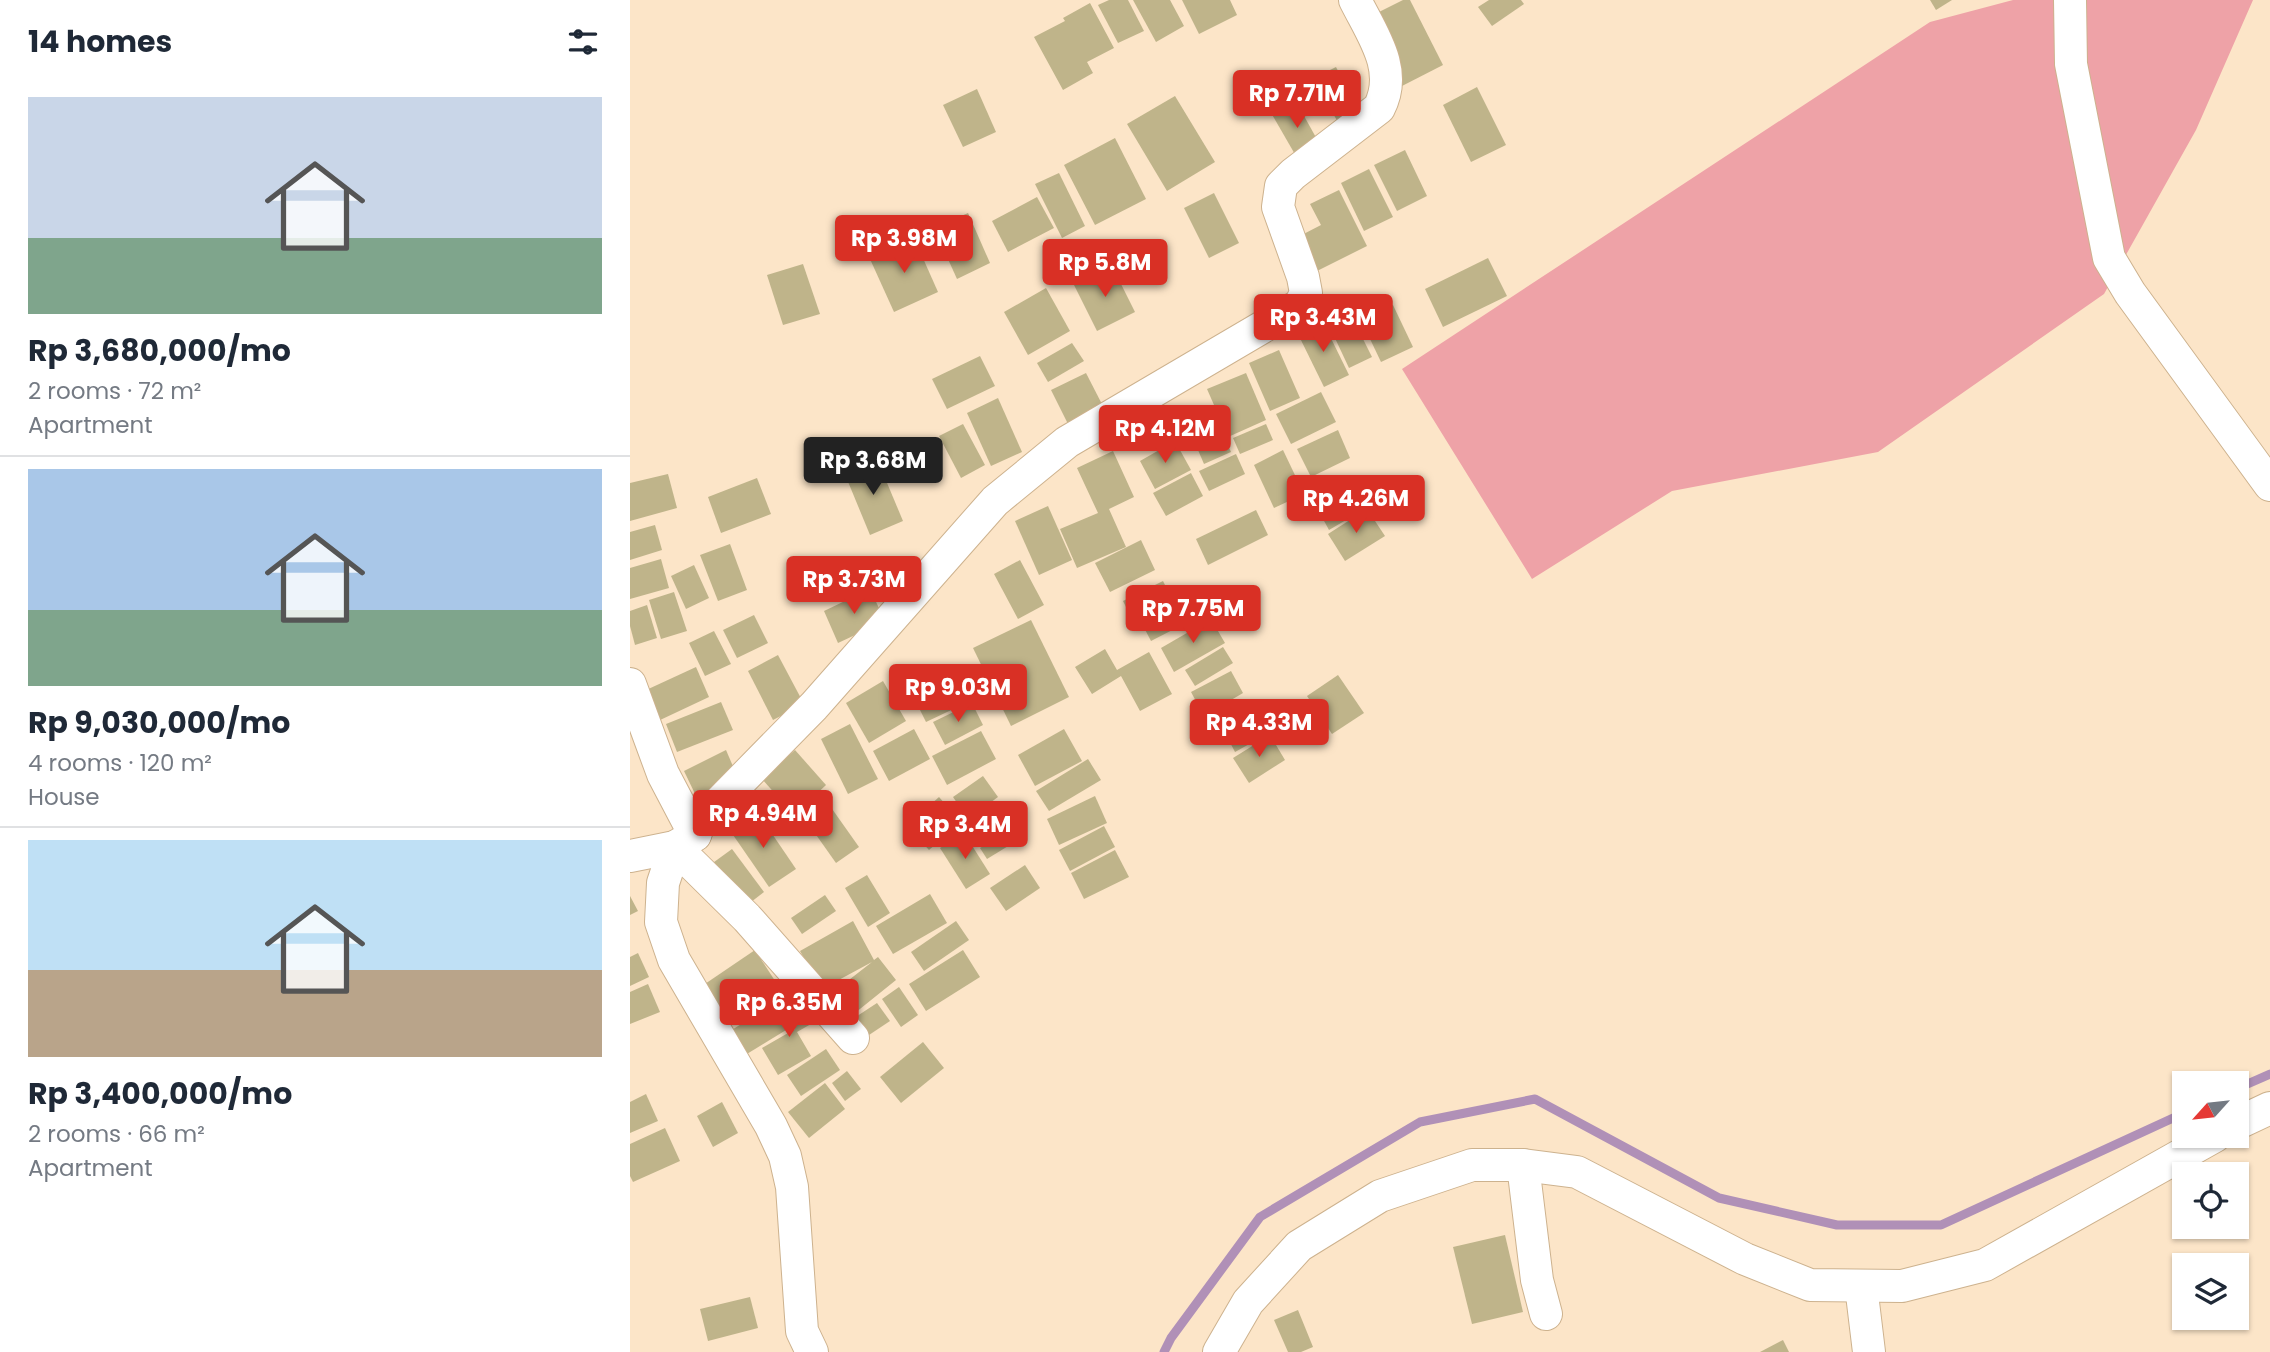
<!DOCTYPE html>
<meta charset="utf-8">
<style>
:root{--surface:#fff;--page:#f6f6f7;--text:#1f2937;--muted:#747a83;--line:#e0e1e3;--accent:#d93025}
body{margin:0;font-family:Poppins,sans-serif;background:var(--page);color:var(--text);height:100vh;display:flex;flex-direction:column;font-size:26px;white-space:nowrap}
*{box-sizing:border-box;margin:0}
p{font-size:23px;color:var(--muted)}
.icon{flex:none;width:38px;height:38px;fill:none;stroke:currentColor;stroke-width:2;stroke-linecap:round;stroke-linejoin:round}
.map{position:relative;flex:1;overflow:hidden}
.drawer{display:flex;flex-direction:column;background:var(--surface);width:630px}
.drawer>*{flex:none}
.needle{width:46px;rotate:243deg}
.tools{position:absolute;left:1542px;top:1071px;display:grid;gap:14px}
.tools a{display:grid;place-items:center;width:77px;height:77px;border-radius:0px;background:var(--surface);box-shadow:0 2px 5px #0004;font-size:35px}
.price{position:absolute;translate:-50% -60px;padding:0 16px;border-radius:7px;background:var(--accent);color:#fff;font-size:23px;line-height:46px;filter:drop-shadow(0 2px 4px #0008)}
.price::after{content:'';position:absolute;left:50%;top:42px;width:21px;height:16px;margin-left:-10px;background:inherit;clip-path:polygon(0 0,100% 0,50% 100%)}
.price.selected{background:#222;color:#fff}
ul{padding:0;list-style:none}
li{display:grid;align-content:center;gap:14px;height:371px;padding:0 28px}
li+li{border-top:2px solid var(--line)}
li span{display:grid;place-items:center;height:217px;border-radius:0px;color:#555}
li>.icon{margin-inline-start:auto}
span .icon{width:126px;height:126px;fill:#fffc;stroke-width:1}
li b{font-size:30px}
h2{display:flex;justify-content:space-between;align-items:center;height:84px;padding:0 28px;font-size:30px}
main{display:flex;flex:1;min-height:0}
.map>svg:first-child{display:block}
.green{fill:#eea2a7}
.lines{fill:none;stroke-linecap:round;stroke-linejoin:round}
.stream{stroke:#b090b7;stroke-width:9}
.building{fill:#bfb48a}
.minor-casing{stroke:#cdb28e;stroke-width:34}
.minor{stroke:#fff;stroke-width:32}
</style>
<main>
<section class="drawer">
<h2>14 homes<svg class="icon" aria-label="filters" viewBox="0 0 24 24"><path d="M4 7h16M4 17h16"/><circle cx="9" cy="7" r="2"/><circle cx="15" cy="17" r="2"/></svg></h2>
<ul>
<li><span style="background:linear-gradient(#c9d6e8 65%,#7fa58c 0)"><svg class="icon" aria-label="home" viewBox="0 0 24 24"><path d="M3 11l9-7 9 7M6 9v11h12V9"/></svg></span><div><b>Rp 3,680,000/mo</b><p>2 rooms · 72 m²</p><p>Apartment</p></div></li>
<li><span style="background:linear-gradient(#a9c7e8 65%,#7fa58c 0)"><svg class="icon" aria-label="home" viewBox="0 0 24 24"><path d="M3 11l9-7 9 7M6 9v11h12V9"/></svg></span><div><b>Rp 9,030,000/mo</b><p>4 rooms · 120 m²</p><p>House</p></div></li>
<li><span style="background:linear-gradient(#bfe0f5 60%,#b9a48a 0)"><svg class="icon" aria-label="home" viewBox="0 0 24 24"><path d="M3 11l9-7 9 7M6 9v11h12V9"/></svg></span><div><b>Rp 3,400,000/mo</b><p>2 rooms · 66 m²</p><p>Apartment</p></div></li>
</ul>
</section>
<div class="map">
<svg width="1640" height="1352" viewBox="0 0 1640 1352">
<rect width="100%" height="100%" fill="#fce5c8"/>
<path class="green" d="M1383 0H1623L1566 130 1474 294 1248 452 1042 491 902 579 772 369 1300 22Z"/>
<g class="lines">
<g class="stream">
<path d="M1606 1089 1640 1074"/>
<path d="M534 1352 541 1338 630 1217 790 1122 905 1099 1089 1198 1207 1225H1311L1554 1113"/>
</g>
</g>
<g class="building">
<path d="M479 0H498L514 31 488 43 468 5Z"/>
<path d="M503 0H540L554 26 526 42Z"/>
<path d="M552 0H600L607 15 569 34Z"/>
<path d="M773 0H780L813 65 772 86 737 18Z"/>
<path d="M859 0H891L894 4 862 26 848 7Z"/>
<path d="M1300 0H1322L1306 10Z"/>
<path d="M460 3 484 48 457 62 463 73 433 90 404 37 435 21 433 18Z"/>
<path d="M706 67 733 118 712 130 684 78Z"/>
<path d="M847 87 876 145 841 162 813 105Z"/>
<path d="M347 89 366 132 333 147 313 105Z"/>
<path d="M545 96 585 162 537 191 497 124Z"/>
<path d="M664 98 693 150 670 163 640 111Z"/>
<path d="M485 138 516 199 465 225 434 165Z"/>
<path d="M775 150 797 196 767 211 744 165Z"/>
<path d="M739 169 763 217 734 231 711 183Z"/>
<path d="M429 173 455 226 432 238 405 184Z"/>
<path d="M709 190 737 246 679 275 662 240 691 225 680 204Z"/>
<path d="M584 193 609 243 579 258 554 208Z"/>
<path d="M407 197 424 228 378 252 362 221Z"/>
<path d="M338 213 360 263 327 279 304 228Z"/>
<path d="M284 238 308 292 264 312 240 259Z"/>
<path d="M858 258 877 296 813 327 795 289Z"/>
<path d="M173 264 190 314 153 325 137 275Z"/>
<path d="M482 266 505 312 467 331 444 285Z"/>
<path d="M416 288 440 331 398 355 374 312Z"/>
<path d="M763 305 783 347 751 362 731 320Z"/>
<path d="M718 309 742 357 719 368 696 319Z"/>
<path d="M692 320 719 375 694 387 667 332Z"/>
<path d="M442 343 454 361 418 382 407 363Z"/>
<path d="M649 350 670 398 640 411 619 363Z"/>
<path d="M350 356 365 386 317 409 302 379Z"/>
<path d="M456 373 476 412 441 430 421 390Z"/>
<path d="M616 373 636 420 598 437 577 389Z"/>
<path d="M691 392 706 422 661 444 646 414Z"/>
<path d="M368 398 392 452 361 466 337 413Z"/>
<path d="M586 417 601 452 574 464 559 429Z"/>
<path d="M333 424 355 465 331 478 309 436Z"/>
<path d="M636 424 643 440 610 454 603 438Z"/>
<path d="M708 430 720 458 681 477 667 449Z"/>
<path d="M545 441 561 470 525 489 510 461Z"/>
<path d="M653 450 674 494 644 508 624 465Z"/>
<path d="M483 451 504 497 479 509 496 547 447 568 430 529 468 513 447 468Z"/>
<path d="M606 454 615 474 579 491 569 471Z"/>
<path d="M247 459 273 521 240 535 214 472Z"/>
<path d="M561 473 573 496 536 516 523 493Z"/>
<path d="M38 474 47 508 0 521V483Z"/>
<path d="M127 478 141 514 91 533 78 497Z"/>
<path d="M694 479 701 494 685 503 677 488Z"/>
<path d="M716 491 728 513 699 530 687 508Z"/>
<path d="M418 506 442 560 409 575 385 521Z"/>
<path d="M737 509 755 536 715 561 698 534Z"/>
<path d="M626 510 638 535 578 565 566 539Z"/>
<path d="M25 525 32 550 0 560V532Z"/>
<path d="M511 540 525 570 480 592 465 563Z"/>
<path d="M100 544 117 590 88 601 70 555Z"/>
<path d="M31 559 39 588 0 599V568Z"/>
<path d="M390 560 414 605 388 619 364 574Z"/>
<path d="M64 565 79 598 56 609 41 576Z"/>
<path d="M533 581 542 599 502 619 493 601Z"/>
<path d="M240 589 255 621 208 643 194 611Z"/>
<path d="M44 592 57 631 31 639 19 600Z"/>
<path d="M544 602 556 623 521 641 510 620Z"/>
<path d="M17 605 27 638 5 645 0 626V611Z"/>
<path d="M124 615 138 643 107 658 93 630Z"/>
<path d="M581 619 595 643 544 672 531 648Z"/>
<path d="M401 620 439 697 381 726 343 648Z"/>
<path d="M84 631 101 664 75 676 59 643Z"/>
<path d="M593 647 603 663 565 686 555 670Z"/>
<path d="M475 649 487 670 519 652 542 694 510 711 491 676 462 694 445 667Z"/>
<path d="M148 655 174 704 143 720 118 671Z"/>
<path d="M66 667 79 697 28 721 14 691Z"/>
<path d="M601 671 613 693 574 716 561 692Z"/>
<path d="M708 675 734 713 702 734 677 696Z"/>
<path d="M253 681 276 721 239 743 216 703Z"/>
<path d="M325 681 336 703 296 722 285 700Z"/>
<path d="M91 702 103 730 47 752 36 724Z"/>
<path d="M342 703 353 725 315 745 303 722Z"/>
<path d="M630 712 641 732 605 752 594 731Z"/>
<path d="M220 724 248 779 218 794 191 739Z"/>
<path d="M284 729 300 759 259 781 243 751Z"/>
<path d="M434 729 452 761 405 786 388 755Z"/>
<path d="M351 731 366 759 317 785 302 756Z"/>
<path d="M640 735 655 760 619 783 603 758Z"/>
<path d="M96 750 108 778 67 798 54 771Z"/>
<path d="M165 750 196 785 164 815 132 779Z"/>
<path d="M458 759 471 780 419 811 406 791Z"/>
<path d="M353 776 368 797 338 819 323 797Z"/>
<path d="M465 796 477 823 429 845 417 819Z"/>
<path d="M309 797 331 822 299 850 277 826Z"/>
<path d="M369 802 382 822 350 843 337 823Z"/>
<path d="M200 806 229 847 206 863 177 822Z"/>
<path d="M128 813 166 869 139 887 101 832Z"/>
<path d="M474 826 485 847 440 871 429 850Z"/>
<path d="M382 829 388 840 357 859 350 848Z"/>
<path d="M334 833 360 874 336 889 310 848Z"/>
<path d="M102 849 134 892 112 909 80 865Z"/>
<path d="M485 850 499 877 454 899 441 873Z"/>
<path d="M395 865 410 888 376 911 360 888Z"/>
<path d="M237 875 260 913 238 927 215 888Z"/>
<path d="M300 894 317 923 263 954 246 926Z"/>
<path d="M195 895 206 911 172 934 161 918Z"/>
<path d="M0 896 8 911 0 915Z"/>
<path d="M223 921 244 960 248 957 266 980 215 1021 197 997 242 962 192 989 170 951Z"/>
<path d="M326 921 339 940 294 971 281 952Z"/>
<path d="M125 950 149 987 93 1025 69 988Z"/>
<path d="M333 950 350 977 296 1011 279 984Z"/>
<path d="M8 953 19 977 0 986V957Z"/>
<path d="M18 984 30 1012 0 1024V992Z"/>
<path d="M269 987 288 1015 271 1027 252 999Z"/>
<path d="M165 994 181 1024 167 1032 181 1056 148 1075 132 1048 165 1029 150 1001Z"/>
<path d="M146 1002 161 1027 112 1057 97 1033Z"/>
<path d="M247 1003 260 1021 227 1043 215 1024Z"/>
<path d="M293 1042 314 1068 271 1103 250 1077Z"/>
<path d="M196 1049 210 1070 171 1096 157 1075Z"/>
<path d="M217 1071 231 1089 215 1101 202 1083Z"/>
<path d="M195 1083 215 1109 179 1138 158 1112Z"/>
<path d="M16 1094 28 1121 0 1133V1102Z"/>
<path d="M92 1102 108 1133 83 1147 67 1116Z"/>
<path d="M35 1128 50 1161 3 1182 0 1176V1144Z"/>
<path d="M875 1235 893 1312 842 1324 823 1247Z"/>
<path d="M120 1297 128 1328 78 1341 70 1309Z"/>
<path d="M668 1310 683 1347 671 1352H658L644 1320Z"/>
<path d="M1153 1340 1159 1352H1130Z"/>
</g>
<g class="lines">
<defs>
<g id="minor">
<path d="M1440 0 1441 64 1479 258 1500 293 1640 485"/>
<path d="M0 684 33 774 65 835"/>
<path d="M0 856 45 847 117 918 223 1038"/>
<path d="M1606 1124 1640 1108"/>
<path d="M893 1165 907 1280 916 1314"/>
<path d="M1231 1286 1239 1352"/>
<path d="M182 1352 172 1331 162 1187 155 1156 141 1126 44 960 31 922 33 883 45 847 65 835 70 822 184 706 365 501 437 442 670 305 676 293 673 277 648 207 651 186 663 174 749 108C769 70 742 34 725 0"/>
<path d="M589 1352 618 1302 669 1246 750 1196 842 1165H893L947 1172 1115 1259 1180 1285 1272 1286 1355 1265 1585 1136"/>
</g>
</defs>
<use href="#minor" class="minor-casing"/>
<use href="#minor" class="minor"/>
</g>
</svg>
<div class="tools">
<a><svg class="needle" viewBox="-14 -14 28 28"><path d="M0-13l5 13h-10z" fill="#e53935"/><path d="M0 13l5-13h-10z" fill="#747a83"/></svg></a>
<a><svg class="icon" aria-label="locate" viewBox="0 0 24 24"><circle cx="12" cy="12" r="6"/><path d="M12 2v4M12 18v4M2 12h4M18 12h4"/></svg></a>
<a><svg class="icon" aria-label="layers" viewBox="0 0 24 24"><path d="M12 4l9 5-9 5-9-5zM3 14l9 5 9-5"/></svg></a>
</div>
<b class="price" style="left:667px;top:130px">Rp 7.71M</b>
<b class="price" style="left:274px;top:275px">Rp 3.98M</b>
<b class="price" style="left:475px;top:299px">Rp 5.8M</b>
<b class="price" style="left:693px;top:354px">Rp 3.43M</b>
<b class="price" style="left:535px;top:465px">Rp 4.12M</b>
<b class="price selected" style="left:243px;top:497px">Rp 3.68M</b>
<b class="price" style="left:726px;top:535px">Rp 4.26M</b>
<b class="price" style="left:224px;top:616px">Rp 3.73M</b>
<b class="price" style="left:563px;top:645px">Rp 7.75M</b>
<b class="price" style="left:328px;top:724px">Rp 9.03M</b>
<b class="price" style="left:629px;top:759px">Rp 4.33M</b>
<b class="price" style="left:133px;top:850px">Rp 4.94M</b>
<b class="price" style="left:335px;top:861px">Rp 3.4M</b>
<b class="price" style="left:159px;top:1039px">Rp 6.35M</b>
</div>
</main>
